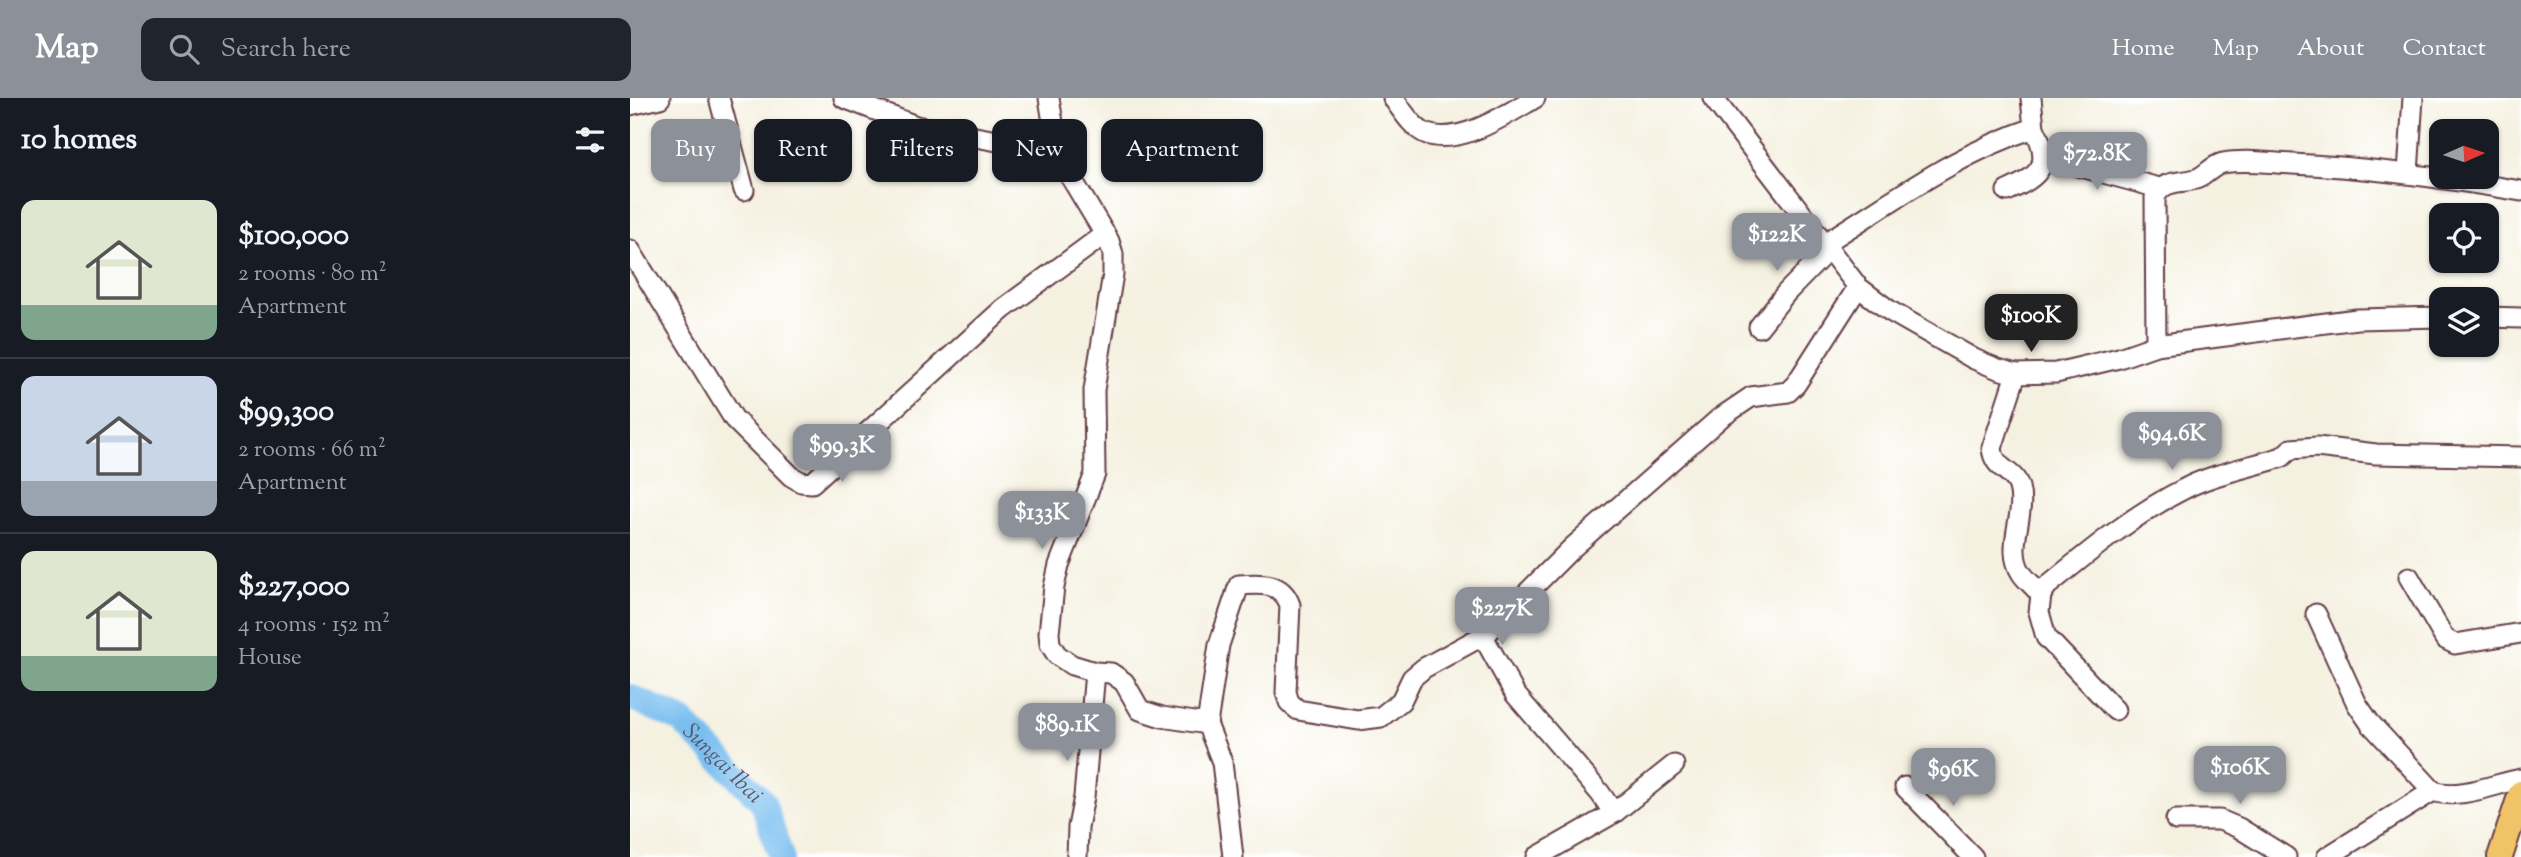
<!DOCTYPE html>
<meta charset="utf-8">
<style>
:root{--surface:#171b24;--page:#20242c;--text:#f1f3f6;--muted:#9ea1a6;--line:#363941;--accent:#8c9099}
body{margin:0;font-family:"Sorts Mill Goudy",serif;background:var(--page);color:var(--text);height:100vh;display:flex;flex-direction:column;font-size:26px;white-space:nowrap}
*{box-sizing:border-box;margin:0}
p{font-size:23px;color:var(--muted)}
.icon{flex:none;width:38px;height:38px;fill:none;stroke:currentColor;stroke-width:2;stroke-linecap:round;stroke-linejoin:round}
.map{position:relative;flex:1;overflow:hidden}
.details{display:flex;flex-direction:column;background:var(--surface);width:630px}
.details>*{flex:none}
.guide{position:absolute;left:21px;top:21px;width:665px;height:63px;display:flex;gap:14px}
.needle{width:46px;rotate:87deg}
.controls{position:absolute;left:1799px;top:21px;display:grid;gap:14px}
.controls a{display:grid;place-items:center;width:70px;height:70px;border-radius:14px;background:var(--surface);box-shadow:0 2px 5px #0004;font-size:35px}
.price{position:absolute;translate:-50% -60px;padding:0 16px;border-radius:14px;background:var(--accent);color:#fff;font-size:23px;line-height:46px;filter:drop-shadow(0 2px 4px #0008)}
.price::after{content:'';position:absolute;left:50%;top:42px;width:21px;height:16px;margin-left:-10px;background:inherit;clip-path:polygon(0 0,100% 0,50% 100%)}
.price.selected{background:#222;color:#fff}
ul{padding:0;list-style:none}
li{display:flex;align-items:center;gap:21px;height:175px;padding:0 21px}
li+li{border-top:2px solid var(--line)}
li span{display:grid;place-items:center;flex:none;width:196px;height:140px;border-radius:14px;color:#555}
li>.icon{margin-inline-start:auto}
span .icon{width:84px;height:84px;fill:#fffc;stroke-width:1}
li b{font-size:30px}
h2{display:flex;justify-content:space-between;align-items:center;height:84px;padding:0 21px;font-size:30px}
.tag{padding:0 24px;border-radius:14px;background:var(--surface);box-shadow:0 2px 5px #0004;font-size:24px;line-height:63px}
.tag.selected{background:var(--accent);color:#fff}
header{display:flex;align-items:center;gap:42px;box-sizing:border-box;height:98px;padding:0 35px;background:var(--accent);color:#fff}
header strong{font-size:33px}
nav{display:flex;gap:38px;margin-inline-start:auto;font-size:24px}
.search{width:490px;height:63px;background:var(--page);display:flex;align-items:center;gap:18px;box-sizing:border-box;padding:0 24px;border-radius:14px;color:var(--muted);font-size:26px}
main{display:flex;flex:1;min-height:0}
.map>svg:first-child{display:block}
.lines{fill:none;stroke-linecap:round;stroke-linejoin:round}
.river{stroke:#78beef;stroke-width:26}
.minor-casing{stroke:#643e46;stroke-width:23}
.major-casing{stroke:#643e46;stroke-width:28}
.minor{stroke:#fff;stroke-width:19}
.major{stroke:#f1c369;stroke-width:24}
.labels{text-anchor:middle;stroke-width:5;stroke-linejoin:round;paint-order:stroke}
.water-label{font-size:23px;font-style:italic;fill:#5a5770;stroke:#fff}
</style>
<header>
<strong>Map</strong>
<div class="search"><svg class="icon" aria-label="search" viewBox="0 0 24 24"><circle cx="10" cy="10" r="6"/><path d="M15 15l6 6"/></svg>Search here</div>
<nav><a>Home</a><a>Map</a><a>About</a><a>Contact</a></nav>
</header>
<main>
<section class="details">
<h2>10 homes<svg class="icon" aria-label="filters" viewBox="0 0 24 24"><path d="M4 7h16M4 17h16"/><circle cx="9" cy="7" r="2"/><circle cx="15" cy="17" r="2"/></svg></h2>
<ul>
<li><span style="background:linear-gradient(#dfe7d0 75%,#7fa58c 0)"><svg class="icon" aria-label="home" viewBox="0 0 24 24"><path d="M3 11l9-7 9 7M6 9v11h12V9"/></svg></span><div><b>$100,000</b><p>2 rooms · 80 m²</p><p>Apartment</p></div></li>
<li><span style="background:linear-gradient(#c9d6e8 75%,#9aa5b1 0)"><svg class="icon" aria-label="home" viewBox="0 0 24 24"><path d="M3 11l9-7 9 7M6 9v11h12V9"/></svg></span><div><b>$99,300</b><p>2 rooms · 66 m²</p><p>Apartment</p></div></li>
<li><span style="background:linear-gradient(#dfe7d0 75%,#7fa58c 0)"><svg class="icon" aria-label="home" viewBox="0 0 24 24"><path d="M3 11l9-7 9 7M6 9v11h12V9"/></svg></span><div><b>$227,000</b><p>4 rooms · 152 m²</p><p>House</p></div></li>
</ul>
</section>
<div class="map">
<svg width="1891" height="759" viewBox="0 0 1891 759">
<rect width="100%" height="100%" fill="#fff"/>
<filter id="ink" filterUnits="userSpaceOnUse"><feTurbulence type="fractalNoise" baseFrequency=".0143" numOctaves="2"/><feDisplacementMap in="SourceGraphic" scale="14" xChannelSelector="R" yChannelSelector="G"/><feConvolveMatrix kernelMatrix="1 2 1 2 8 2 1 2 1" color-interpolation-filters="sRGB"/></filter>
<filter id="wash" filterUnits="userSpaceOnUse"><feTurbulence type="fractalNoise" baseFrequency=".00686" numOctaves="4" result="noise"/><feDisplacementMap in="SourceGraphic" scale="28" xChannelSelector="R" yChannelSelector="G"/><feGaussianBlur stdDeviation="1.57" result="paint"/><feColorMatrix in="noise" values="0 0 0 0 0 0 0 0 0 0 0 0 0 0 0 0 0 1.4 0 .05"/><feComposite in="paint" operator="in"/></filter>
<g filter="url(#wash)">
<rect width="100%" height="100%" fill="#f5f1e1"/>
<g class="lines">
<path class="river" id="s1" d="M0 599 51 622 133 704 151 759"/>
</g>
</g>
<g filter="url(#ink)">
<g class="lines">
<defs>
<g id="minor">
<path d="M89 0 114 92"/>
<path d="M214 0 286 28 367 43 427 49"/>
<path d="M419 0 427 49 437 73 479 143 483 156V176L464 292 465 376 429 467 424 489 419 535 420 546 427 557 442 567 465 574 481 575 494 584 510 612 532 619 577 626 592 664 603 759"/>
<path d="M763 0C772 12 783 31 797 36 830 48 877 16 905 0"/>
<path d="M1083 0 1228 189 1260 213 1344 261 1368 271 1386 276 1426 275 1489 260 1526 247 1727 221 1811 219"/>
<path d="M1401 0 1404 30"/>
<path d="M0 7 30 0"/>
<path d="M1414 59 1529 90"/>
<path d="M1778 75 1783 0"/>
<path d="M1195 145C1262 104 1327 55 1404 30 1423 66 1411 78 1377 93"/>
<path d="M0 152 104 321 161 378 171 384 182 385 373 211 475 136"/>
<path d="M1857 219 1891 220"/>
<path d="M1129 229 1156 195 1199 151"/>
<path d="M1526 247 1525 99C1534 81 1548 86 1566 81 1576 78 1581 68 1593 65 1615 61 1640 65 1662 66 1739 69 1815 80 1891 93"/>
<path d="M1386 276 1362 350C1364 373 1384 371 1389 389 1397 417 1374 450 1392 476 1397 483 1405 489 1411 497"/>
<path d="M1779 479 1815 541 1825 546 1891 535"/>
<path d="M1686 516 1727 606 1740 625 1803 693C1829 702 1864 686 1891 681"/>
<path d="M853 538 885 596 970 695 984 715"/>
<path d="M1485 612 1416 539 1409 514 1411 497 1417 488C1460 453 1504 416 1554 391 1582 376 1621 369 1652 359L1661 351 1687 349 1746 356 1891 359"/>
<path d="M577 626 589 547 609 487C631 485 652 484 660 507L656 594 659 604 668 612 728 622 751 619 771 603 782 580 794 570 856 536 942 450 1090 320 1121 299 1158 294 1166 286 1228 189"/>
<path d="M1275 689 1343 759"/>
<path d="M1546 722H1590L1609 730 1656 759"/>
<path d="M447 759 448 729 454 699 465 574"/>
<path d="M907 759 984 715 1044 667"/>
<path d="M1697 759 1803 693"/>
</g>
<path id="major" d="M1870 759 1891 695"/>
</defs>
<use href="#minor" class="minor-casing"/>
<use href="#major" class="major-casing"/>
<use href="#minor" class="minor"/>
<use href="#major" class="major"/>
</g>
</g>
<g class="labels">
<g class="water-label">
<text dy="8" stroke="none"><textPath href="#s1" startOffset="116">Sungai Ibai</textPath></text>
</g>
</g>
</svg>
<div class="controls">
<a><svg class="needle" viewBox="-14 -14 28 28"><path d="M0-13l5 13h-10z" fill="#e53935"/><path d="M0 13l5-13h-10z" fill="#9ea1a6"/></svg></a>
<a><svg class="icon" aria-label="locate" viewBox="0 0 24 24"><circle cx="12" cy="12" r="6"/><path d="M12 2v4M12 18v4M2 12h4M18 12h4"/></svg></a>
<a><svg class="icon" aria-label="layers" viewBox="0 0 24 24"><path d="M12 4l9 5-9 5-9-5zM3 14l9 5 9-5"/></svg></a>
</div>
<b class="price" style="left:1467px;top:94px">$72.8K</b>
<b class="price" style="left:1147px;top:175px">$122K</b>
<b class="price selected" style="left:1401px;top:256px">$100K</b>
<b class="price" style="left:1542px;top:374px">$94.6K</b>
<b class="price" style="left:212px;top:386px">$99.3K</b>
<b class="price" style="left:412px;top:453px">$133K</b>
<b class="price" style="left:872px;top:549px">$227K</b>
<b class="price" style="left:437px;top:665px">$89.1K</b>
<b class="price" style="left:1610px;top:708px">$106K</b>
<b class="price" style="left:1323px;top:710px">$96K</b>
<div class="guide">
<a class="tag selected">Buy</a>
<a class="tag">Rent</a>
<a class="tag">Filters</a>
<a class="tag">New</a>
<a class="tag">Apartment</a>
</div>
</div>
</main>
